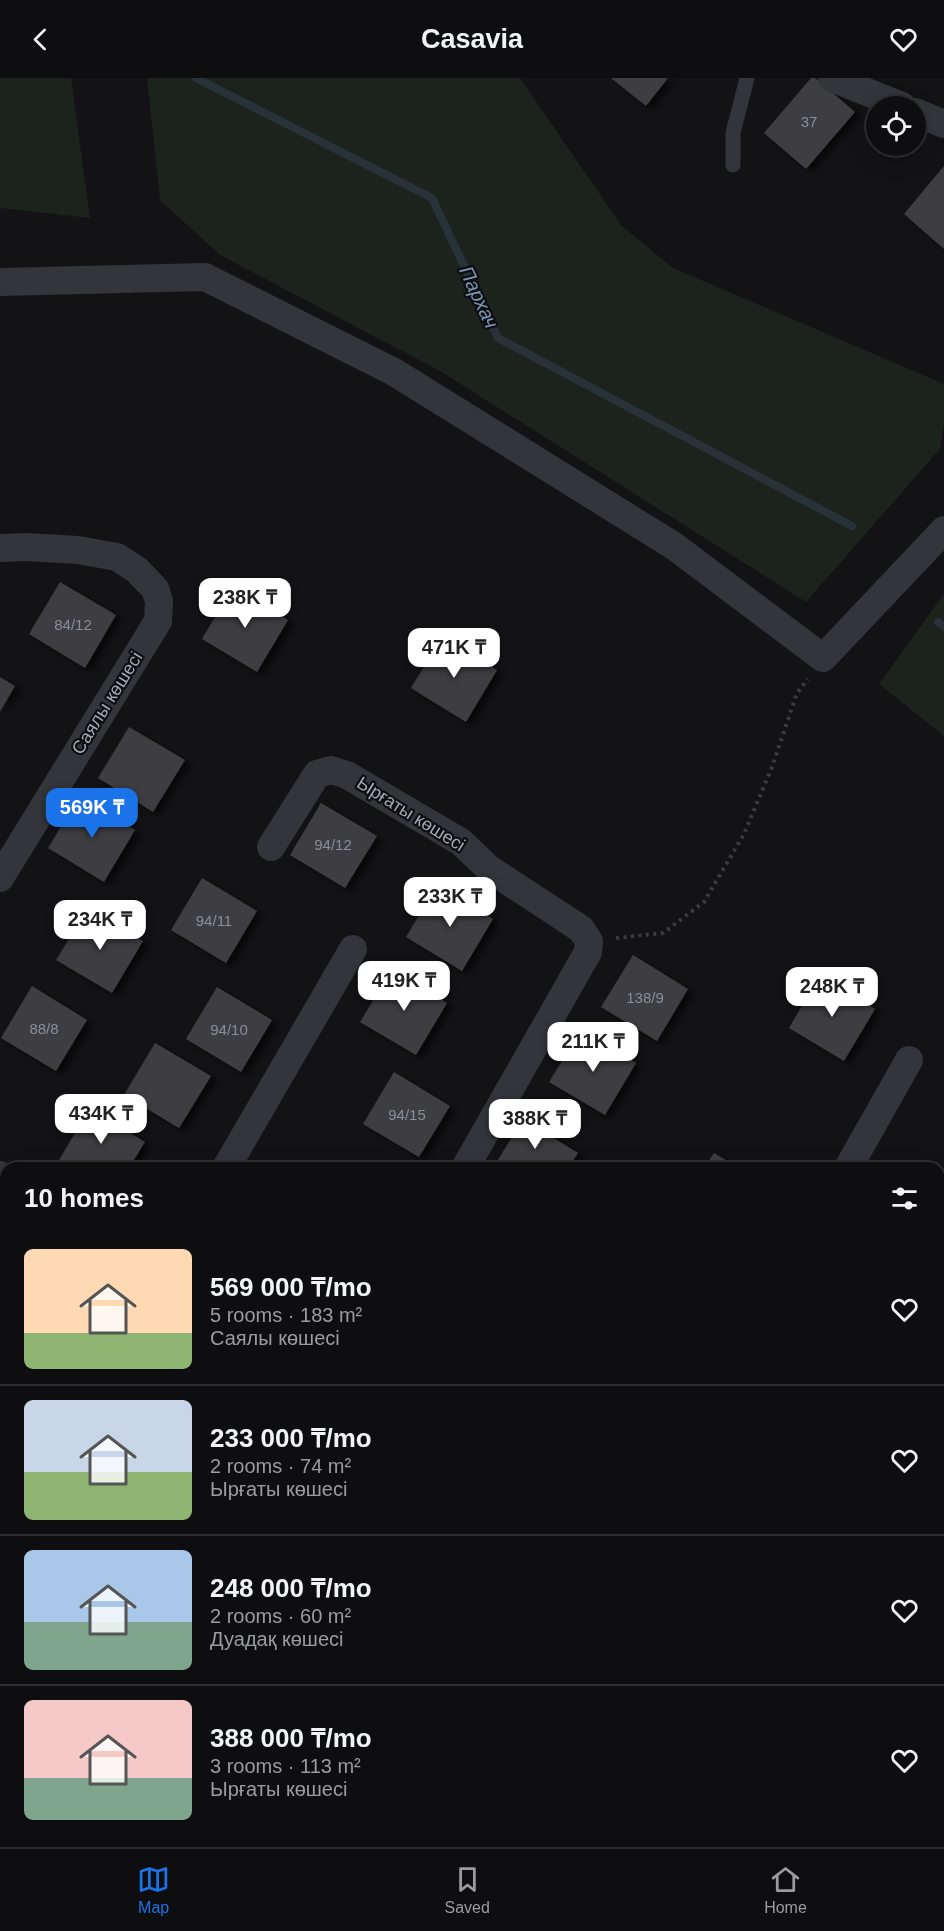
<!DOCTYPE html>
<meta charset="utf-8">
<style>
:root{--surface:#0e0e10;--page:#1c1c1e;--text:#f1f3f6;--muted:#9b9c9f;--line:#2e2e30;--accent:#1a73e8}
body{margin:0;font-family:Helvetica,sans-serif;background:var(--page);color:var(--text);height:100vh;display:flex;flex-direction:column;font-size:22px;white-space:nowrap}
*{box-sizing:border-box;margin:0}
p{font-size:20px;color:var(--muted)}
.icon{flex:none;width:33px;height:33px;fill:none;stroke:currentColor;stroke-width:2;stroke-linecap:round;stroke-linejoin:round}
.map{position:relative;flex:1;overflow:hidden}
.side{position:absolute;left:0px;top:1084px;width:945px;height:686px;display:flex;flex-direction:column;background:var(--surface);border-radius:18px 18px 0 0;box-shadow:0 6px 24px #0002,0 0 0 2px var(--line)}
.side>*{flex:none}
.controls{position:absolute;left:866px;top:18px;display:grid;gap:12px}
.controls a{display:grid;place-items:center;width:60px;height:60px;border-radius:50%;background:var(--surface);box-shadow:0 6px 24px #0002,0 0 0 2px var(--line);font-size:30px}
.price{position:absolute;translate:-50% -51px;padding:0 14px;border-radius:12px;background:#fff;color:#222;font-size:20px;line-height:39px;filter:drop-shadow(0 2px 3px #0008)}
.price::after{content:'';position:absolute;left:50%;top:36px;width:18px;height:14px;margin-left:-9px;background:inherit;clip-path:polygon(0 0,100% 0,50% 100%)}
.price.on{background:var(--accent);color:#fff}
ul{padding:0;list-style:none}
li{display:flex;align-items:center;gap:18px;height:150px;padding:0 24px}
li+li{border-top:2px solid var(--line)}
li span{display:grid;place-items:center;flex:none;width:168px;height:120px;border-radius:9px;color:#555}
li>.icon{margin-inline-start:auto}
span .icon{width:72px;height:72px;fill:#fffc;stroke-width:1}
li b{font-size:26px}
h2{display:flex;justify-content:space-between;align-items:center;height:72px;padding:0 24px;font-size:26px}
header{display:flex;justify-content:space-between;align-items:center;height:78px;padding:0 24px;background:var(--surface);font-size:27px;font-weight:800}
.menu{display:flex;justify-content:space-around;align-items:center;height:84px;border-top:2px solid var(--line);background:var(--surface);font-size:16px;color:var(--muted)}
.menu a{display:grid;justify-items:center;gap:3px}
.menu .on{color:var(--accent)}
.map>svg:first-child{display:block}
.green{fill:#1b231c}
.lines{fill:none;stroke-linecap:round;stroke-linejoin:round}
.stream{stroke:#293239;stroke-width:8}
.building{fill:#3d3e42;filter:url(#shadow)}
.path{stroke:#3a3c41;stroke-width:4;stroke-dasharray:3 4.5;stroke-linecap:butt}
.lane{stroke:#34353a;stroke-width:15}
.street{stroke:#34353a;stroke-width:28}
.labels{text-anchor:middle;stroke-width:4.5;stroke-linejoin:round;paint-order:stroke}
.number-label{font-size:15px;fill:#8a8e99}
.street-label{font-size:18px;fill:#a4a9b6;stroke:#0e0e10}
.water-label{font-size:20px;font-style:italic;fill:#7996b3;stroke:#0e0e10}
</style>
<header><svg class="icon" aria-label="back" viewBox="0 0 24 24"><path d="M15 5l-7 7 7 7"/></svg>Casavia<svg class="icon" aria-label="heart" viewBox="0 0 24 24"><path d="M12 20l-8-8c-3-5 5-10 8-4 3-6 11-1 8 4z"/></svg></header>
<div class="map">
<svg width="944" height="1769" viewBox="0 0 944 1769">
<defs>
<filter id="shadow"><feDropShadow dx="6" dy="4" stdDeviation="3" flood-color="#0009"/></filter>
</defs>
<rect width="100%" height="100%" fill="#131315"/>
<g class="green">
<path d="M0 0H71L90 140 0 130Z"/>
<path d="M147 0H520L621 147 673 190 944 306V347L940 371 806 524 440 293 220 177 160 122Z"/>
<path d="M944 516V658L879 606Z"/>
</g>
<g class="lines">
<g class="stream">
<path d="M196 0 432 120 498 260 852 448"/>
<path d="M938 544 944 549"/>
</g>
</g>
<g class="building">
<path d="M611 0H668L646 28Z"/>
<path d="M811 0H815L855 34 806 91 764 55Z"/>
<path d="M944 88V171L904 136Z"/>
<path d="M60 504 116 537 85 590 29 556Z"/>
<path d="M233 508 288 542 257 594 202 561Z"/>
<path d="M442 559 497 592 466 644 411 610Z"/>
<path d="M0 599 15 608 0 634Z"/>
<path d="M129 649 185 682 153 734 98 700Z"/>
<path d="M79 719 135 752 104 804 48 770Z"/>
<path d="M321 725 377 758 345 810 290 777Z"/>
<path d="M202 800 257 833 226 885 171 852Z"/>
<path d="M437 807 493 841 462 893 406 859Z"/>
<path d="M88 830 143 863 112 915 56 882Z"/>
<path d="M633 877 688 911 657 963 601 929Z"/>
<path d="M392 891 447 925 416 977 360 944Z"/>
<path d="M820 897 875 931 844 983 789 950Z"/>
<path d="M32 908 87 942 56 993 1 960Z"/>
<path d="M217 909 272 942 241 994 186 961Z"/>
<path d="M581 952 636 985 605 1037 549 1004Z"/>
<path d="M155 965 211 998 179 1050 124 1017Z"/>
<path d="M394 994 450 1028 419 1079 363 1046Z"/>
<path d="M90 1030 145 1064 129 1090H73L59 1082Z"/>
<path d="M523 1041 578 1075 568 1090H493Z"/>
<path d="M714 1075 739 1090H704Z"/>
<path d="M0 1317 6 1321V1391L0 1388Z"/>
<path d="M553 1764H616L624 1769H550Z"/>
</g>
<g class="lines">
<path class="path" d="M616 860 663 855 704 824 744 756 772 689 797 615 808 601"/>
<path class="lane" d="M733 87V55L747 0"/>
<g class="street">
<path d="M832 0 902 28"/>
<path d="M915 34 944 46"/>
<path d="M0 204 205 199 394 294 674 468 823 580 944 452"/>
<path d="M0 470 25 469 78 472 117 479 137 492 155 511 159 523 158 543 0 800"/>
<path d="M271 769 317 696 331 692 347 697 461 764 488 790 581 851 589 863 588 874 465 1090"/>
<path d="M226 1090 353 871"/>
<path d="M848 1090 909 982"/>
<path d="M0 1097 6 1101"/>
<path d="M0 1476 6 1466"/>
<path d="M939 1605 944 1597"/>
<path d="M939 1646 944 1649"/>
<path d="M843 1769 846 1764"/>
</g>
</g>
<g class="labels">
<g class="number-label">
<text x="809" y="49">37</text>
<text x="73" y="552">84/12</text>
<text x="333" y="772">94/12</text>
<text x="214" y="848">94/11</text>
<text x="645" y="925">138/9</text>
<text x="44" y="956">88/8</text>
<text x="229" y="957">94/10</text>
<text x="407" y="1042">94/15</text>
</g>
<g class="street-label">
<text transform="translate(107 625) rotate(-58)" y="6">Саялы көшесі</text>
<text transform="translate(411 736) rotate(32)" y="6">Ырғаты көшесі</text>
</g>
<g class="water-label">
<text transform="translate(479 219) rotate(65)" y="7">Пархач</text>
</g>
</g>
</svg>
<div class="controls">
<a><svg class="icon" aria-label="locate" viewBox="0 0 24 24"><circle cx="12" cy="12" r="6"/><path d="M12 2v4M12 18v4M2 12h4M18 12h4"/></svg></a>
</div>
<b class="price" style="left:245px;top:551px">238K ₸</b>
<b class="price" style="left:454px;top:601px">471K ₸</b>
<b class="price on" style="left:92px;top:761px">569K ₸</b>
<b class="price" style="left:450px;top:850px">233K ₸</b>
<b class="price" style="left:100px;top:873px">234K ₸</b>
<b class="price" style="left:404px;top:934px">419K ₸</b>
<b class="price" style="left:832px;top:940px">248K ₸</b>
<b class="price" style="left:593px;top:995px">211K ₸</b>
<b class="price" style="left:101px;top:1067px">434K ₸</b>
<b class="price" style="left:535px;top:1072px">388K ₸</b>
<section class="side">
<h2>10 homes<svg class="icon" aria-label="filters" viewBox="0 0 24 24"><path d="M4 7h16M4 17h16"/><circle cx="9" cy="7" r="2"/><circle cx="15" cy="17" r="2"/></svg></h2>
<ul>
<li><span style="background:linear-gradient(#ffd9b3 70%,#8fb573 0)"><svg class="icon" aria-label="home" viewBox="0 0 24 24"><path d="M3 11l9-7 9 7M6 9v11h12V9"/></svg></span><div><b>569 000 ₸/mo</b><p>5 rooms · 183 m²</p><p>Саялы көшесі</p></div><svg class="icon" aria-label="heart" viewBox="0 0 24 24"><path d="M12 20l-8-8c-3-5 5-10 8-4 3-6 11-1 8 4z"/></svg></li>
<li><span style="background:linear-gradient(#c9d6e8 60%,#8fb573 0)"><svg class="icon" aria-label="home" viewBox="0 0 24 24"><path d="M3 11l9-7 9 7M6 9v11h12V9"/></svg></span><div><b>233 000 ₸/mo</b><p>2 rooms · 74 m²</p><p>Ырғаты көшесі</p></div><svg class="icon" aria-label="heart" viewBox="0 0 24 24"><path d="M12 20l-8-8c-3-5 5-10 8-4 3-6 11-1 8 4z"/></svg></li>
<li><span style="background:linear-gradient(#a9c7e8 60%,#7fa58c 0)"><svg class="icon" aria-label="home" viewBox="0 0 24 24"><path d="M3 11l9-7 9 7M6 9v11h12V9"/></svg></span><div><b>248 000 ₸/mo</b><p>2 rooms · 60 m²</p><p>Дуадақ көшесі</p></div><svg class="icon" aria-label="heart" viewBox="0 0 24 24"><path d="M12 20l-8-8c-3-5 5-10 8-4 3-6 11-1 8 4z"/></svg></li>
<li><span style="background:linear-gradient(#f6c9c9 65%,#7fa58c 0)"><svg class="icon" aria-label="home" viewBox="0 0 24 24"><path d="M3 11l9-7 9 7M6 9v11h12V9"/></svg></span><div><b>388 000 ₸/mo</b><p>3 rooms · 113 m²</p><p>Ырғаты көшесі</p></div><svg class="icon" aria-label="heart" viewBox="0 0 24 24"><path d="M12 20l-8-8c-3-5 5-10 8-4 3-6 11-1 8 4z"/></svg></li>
</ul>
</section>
</div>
<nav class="menu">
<a class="on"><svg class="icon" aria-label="map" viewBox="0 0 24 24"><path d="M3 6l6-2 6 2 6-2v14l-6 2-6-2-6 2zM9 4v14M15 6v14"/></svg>Map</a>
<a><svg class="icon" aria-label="saved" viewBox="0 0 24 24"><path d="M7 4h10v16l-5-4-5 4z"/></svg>Saved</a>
<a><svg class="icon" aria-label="home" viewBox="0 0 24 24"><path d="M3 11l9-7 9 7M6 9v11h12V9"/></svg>Home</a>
</nav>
